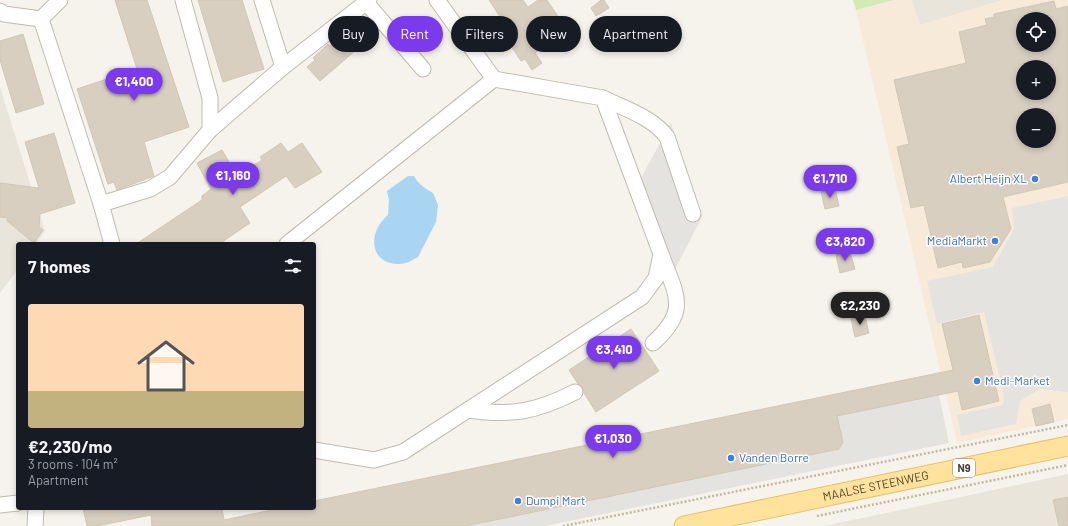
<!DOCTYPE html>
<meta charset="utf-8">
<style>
:root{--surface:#171b24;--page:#242831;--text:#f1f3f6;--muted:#9ea1a6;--accent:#7c3aed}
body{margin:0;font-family:Barlow,sans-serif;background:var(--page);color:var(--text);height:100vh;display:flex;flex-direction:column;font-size:15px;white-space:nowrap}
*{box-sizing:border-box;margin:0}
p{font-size:13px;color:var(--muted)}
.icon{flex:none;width:22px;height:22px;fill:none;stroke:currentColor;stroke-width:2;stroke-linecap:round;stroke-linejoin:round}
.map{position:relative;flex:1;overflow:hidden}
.sheet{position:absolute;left:16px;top:242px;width:300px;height:268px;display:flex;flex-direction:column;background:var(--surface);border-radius:4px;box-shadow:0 2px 6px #0003}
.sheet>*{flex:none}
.guide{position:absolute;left:328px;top:16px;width:380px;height:36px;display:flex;gap:8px}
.controls{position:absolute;left:1016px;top:12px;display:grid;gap:8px}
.controls a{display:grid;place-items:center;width:40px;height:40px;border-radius:50%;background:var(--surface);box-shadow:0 2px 6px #0003;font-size:20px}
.price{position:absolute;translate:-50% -34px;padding:0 9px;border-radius:14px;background:var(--accent);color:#fff;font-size:13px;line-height:26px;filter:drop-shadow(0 1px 2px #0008)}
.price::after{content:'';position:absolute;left:50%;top:24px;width:12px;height:9px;margin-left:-6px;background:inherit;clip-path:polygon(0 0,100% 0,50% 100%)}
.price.selected{background:#222;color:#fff}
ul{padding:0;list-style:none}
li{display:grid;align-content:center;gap:8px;height:212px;padding:0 12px}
li span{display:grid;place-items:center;height:124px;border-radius:4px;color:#555}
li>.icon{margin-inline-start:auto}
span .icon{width:72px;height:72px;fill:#fffc;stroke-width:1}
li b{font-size:17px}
h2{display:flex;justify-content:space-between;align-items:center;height:48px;padding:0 12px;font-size:17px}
.chip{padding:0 14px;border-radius:18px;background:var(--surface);box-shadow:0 2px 6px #0003;font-size:14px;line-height:36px}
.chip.selected{background:var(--accent);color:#fff}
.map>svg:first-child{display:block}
.residential{fill:#eae5da}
.commercial{fill:#f7ead8;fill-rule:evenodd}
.green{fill:#d2eab5}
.parking{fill:#e5e3e0}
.water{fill:#a9d4f2}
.building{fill:#d8cfc1;stroke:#d3c7b4;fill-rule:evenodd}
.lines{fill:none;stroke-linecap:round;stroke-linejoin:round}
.minor-casing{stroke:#c2bbae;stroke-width:17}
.major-casing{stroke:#e6c16a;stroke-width:21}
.path{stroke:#c4b79f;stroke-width:2.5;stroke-dasharray:2 2;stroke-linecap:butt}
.minor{stroke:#fff;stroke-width:15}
.major{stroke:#ffe39c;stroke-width:19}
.shop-dot{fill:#3f7fe0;stroke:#fff;stroke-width:1.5}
.labels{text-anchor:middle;stroke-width:3;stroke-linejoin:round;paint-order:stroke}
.shield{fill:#fff;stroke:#817c74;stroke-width:1}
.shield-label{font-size:11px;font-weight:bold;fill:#4b4439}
.shop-label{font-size:12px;fill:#366cbe;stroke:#fff;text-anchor:start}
.street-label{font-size:12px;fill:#4b4439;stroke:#fff}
</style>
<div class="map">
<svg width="1068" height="526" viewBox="0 0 1068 526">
<rect width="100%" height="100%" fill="#f6f3ec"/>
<g class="residential">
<path d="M911 0H1003L920 25Z"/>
<path d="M0 87 45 231 36 244H18V269L0 293Z"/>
<path d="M1068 474V526H823L882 514Z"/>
</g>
<path class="commercial" d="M894 0H911L920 25 1003 0H1068V419L957 443 856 10ZM1023 19H1049V45H1023ZM1023 67H1049V93H1023ZM1023 115H1049V141H1023Z"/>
<path class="green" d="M853 0H894L856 10Z"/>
<g class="parking">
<path d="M671 123 702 217 672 275 641 178Z"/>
<path d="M1068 196V392L1040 389 1020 401 1016 424 961 436 957 415 1003 405 1004 396 984 312 937 324 927 281 993 267 1014 229 1012 208Z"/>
<path d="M939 395 949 443 545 526H464L839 449 843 442 837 416Z"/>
</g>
<path class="water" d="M408 176H414C418 184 426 189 433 193L438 205 436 222 418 257C413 260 406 264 400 264 369 265 367 232 388 215L389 200 387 191Z"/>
<g class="building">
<path d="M115 0H147L189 127 144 142 154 176 117 190 114 182 108 184 77 89 137 69Z"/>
<path d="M198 0H242L264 69 223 82Z"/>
<path d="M489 0H523L528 7 538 0H547L568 31 535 53 542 63 532 70 525 59 521 61 498 26 504 23Z"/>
<path d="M601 0H604L609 8 596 16 591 8Z"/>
<path d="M1054 1 1056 9 1068 6V182L1003 197 1011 229 990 262 963 268 962 262 938 268 924 205 911 208 897 147 909 144 894 80 966 63 959 32 987 25 985 19 994 17V14ZM1023 19H1049V45H1023ZM1023 67H1049V93H1023ZM1023 115H1049V141H1023Z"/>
<path d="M364 16 377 32 320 81 307 67 315 60 313 58 328 44 330 46Z"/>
<path d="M23 34 44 104 16 113 0 60V41Z"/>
<path d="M54 133 75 203 40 214 39 227 43 230 34 243 7 221V218L0 217V183L39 188 25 142Z"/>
<path d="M281 143 288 152 302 143 322 172 295 188 286 176 240 207 250 223 219 244H136L202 200V196L211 189 197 163 222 150 237 176 262 160 260 157Z"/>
<path d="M835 188 839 206 825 209 821 192Z"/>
<path d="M850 252 855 269 840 273 836 255Z"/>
<path d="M979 315 999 401 962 410 958 391 837 416 843 442 839 449 466 526H152L151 515 97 526H87L83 508H222L224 520 281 508H314V501L953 370 942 324Z"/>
<path d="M865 316 869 333 855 337 851 319Z"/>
<path d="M631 329 659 371 596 412 584 393 583 388 578 384 569 370Z"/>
<path d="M1050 404 1054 422 1036 426 1032 409Z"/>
<path d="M1068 497V526H1059L1053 500Z"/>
</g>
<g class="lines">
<defs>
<g id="minor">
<path d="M60 0 41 19 101 204 112 244"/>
<path d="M364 0 423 69"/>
<path d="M437 0 494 79"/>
<path d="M0 11 4 14 41 19"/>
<path d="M283 67 369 0"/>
<path d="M603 98C625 109 652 117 667 137L693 214"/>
<path d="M210 130 283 67 262 0"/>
<path d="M101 204 150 189 170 177 210 130V98L183 0"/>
<path d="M287 244 494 79 603 98 661 254 656 278 642 297 403 452 374 460 314 450"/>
<path d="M653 343C690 310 676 295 661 254"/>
<path d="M468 410C511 416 536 412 575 392"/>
<path d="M0 505 18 503"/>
<path d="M35 526 36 508"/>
</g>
<g id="major">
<path id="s1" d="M684 526 1068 446"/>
</g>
</defs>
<use href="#minor" class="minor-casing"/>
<use href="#major" class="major-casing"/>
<g class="path">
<path d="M817 516 1068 465"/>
<path d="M563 526 1068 425"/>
</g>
<use href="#minor" class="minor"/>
<use href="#major" class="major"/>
</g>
<g class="shop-dot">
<circle cx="1035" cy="179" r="4"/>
<circle cx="995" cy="241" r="4"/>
<circle cx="977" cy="381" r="4"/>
<circle cx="731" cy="458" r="4"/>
<circle cx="518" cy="501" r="4"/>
</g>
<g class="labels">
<rect class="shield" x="953" y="459" width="22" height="18" rx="3"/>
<g class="shield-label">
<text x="964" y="472">N9</text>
</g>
<g class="shop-label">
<text x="1027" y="183" text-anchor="end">Albert Heijn XL</text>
<text x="987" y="245" text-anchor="end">MediaMarkt</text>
<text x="985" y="385">Medi-Market</text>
<text x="739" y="462">Vanden Borre</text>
<text x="526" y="505">Dumpi Mart</text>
</g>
<g class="street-label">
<text dy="4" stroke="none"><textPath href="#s1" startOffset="196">MAALSE STEENWEG</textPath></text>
</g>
</g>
</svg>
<div class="controls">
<a><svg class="icon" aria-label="locate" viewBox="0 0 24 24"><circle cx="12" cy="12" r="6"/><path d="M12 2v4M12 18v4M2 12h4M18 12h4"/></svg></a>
<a>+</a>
<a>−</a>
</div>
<b class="price" style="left:134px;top:102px">€1,400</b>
<b class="price" style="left:233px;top:196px">€1,160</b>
<b class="price" style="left:830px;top:199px">€1,710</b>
<b class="price" style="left:845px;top:262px">€3,820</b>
<b class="price selected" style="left:860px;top:326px">€2,230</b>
<b class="price" style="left:614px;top:370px">€3,410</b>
<b class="price" style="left:613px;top:459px">€1,030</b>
<div class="guide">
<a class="chip">Buy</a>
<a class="chip selected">Rent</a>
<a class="chip">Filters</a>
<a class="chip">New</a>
<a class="chip">Apartment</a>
</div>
<section class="sheet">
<h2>7 homes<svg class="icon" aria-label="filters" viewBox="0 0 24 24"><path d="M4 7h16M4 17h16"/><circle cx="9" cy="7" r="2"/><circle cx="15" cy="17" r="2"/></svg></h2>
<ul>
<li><span style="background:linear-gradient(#ffd9b3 70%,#c2b280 0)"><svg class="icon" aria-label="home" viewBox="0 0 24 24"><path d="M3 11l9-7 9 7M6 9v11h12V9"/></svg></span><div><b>€2,230/mo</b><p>3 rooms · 104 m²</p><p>Apartment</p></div></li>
</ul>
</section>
</div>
